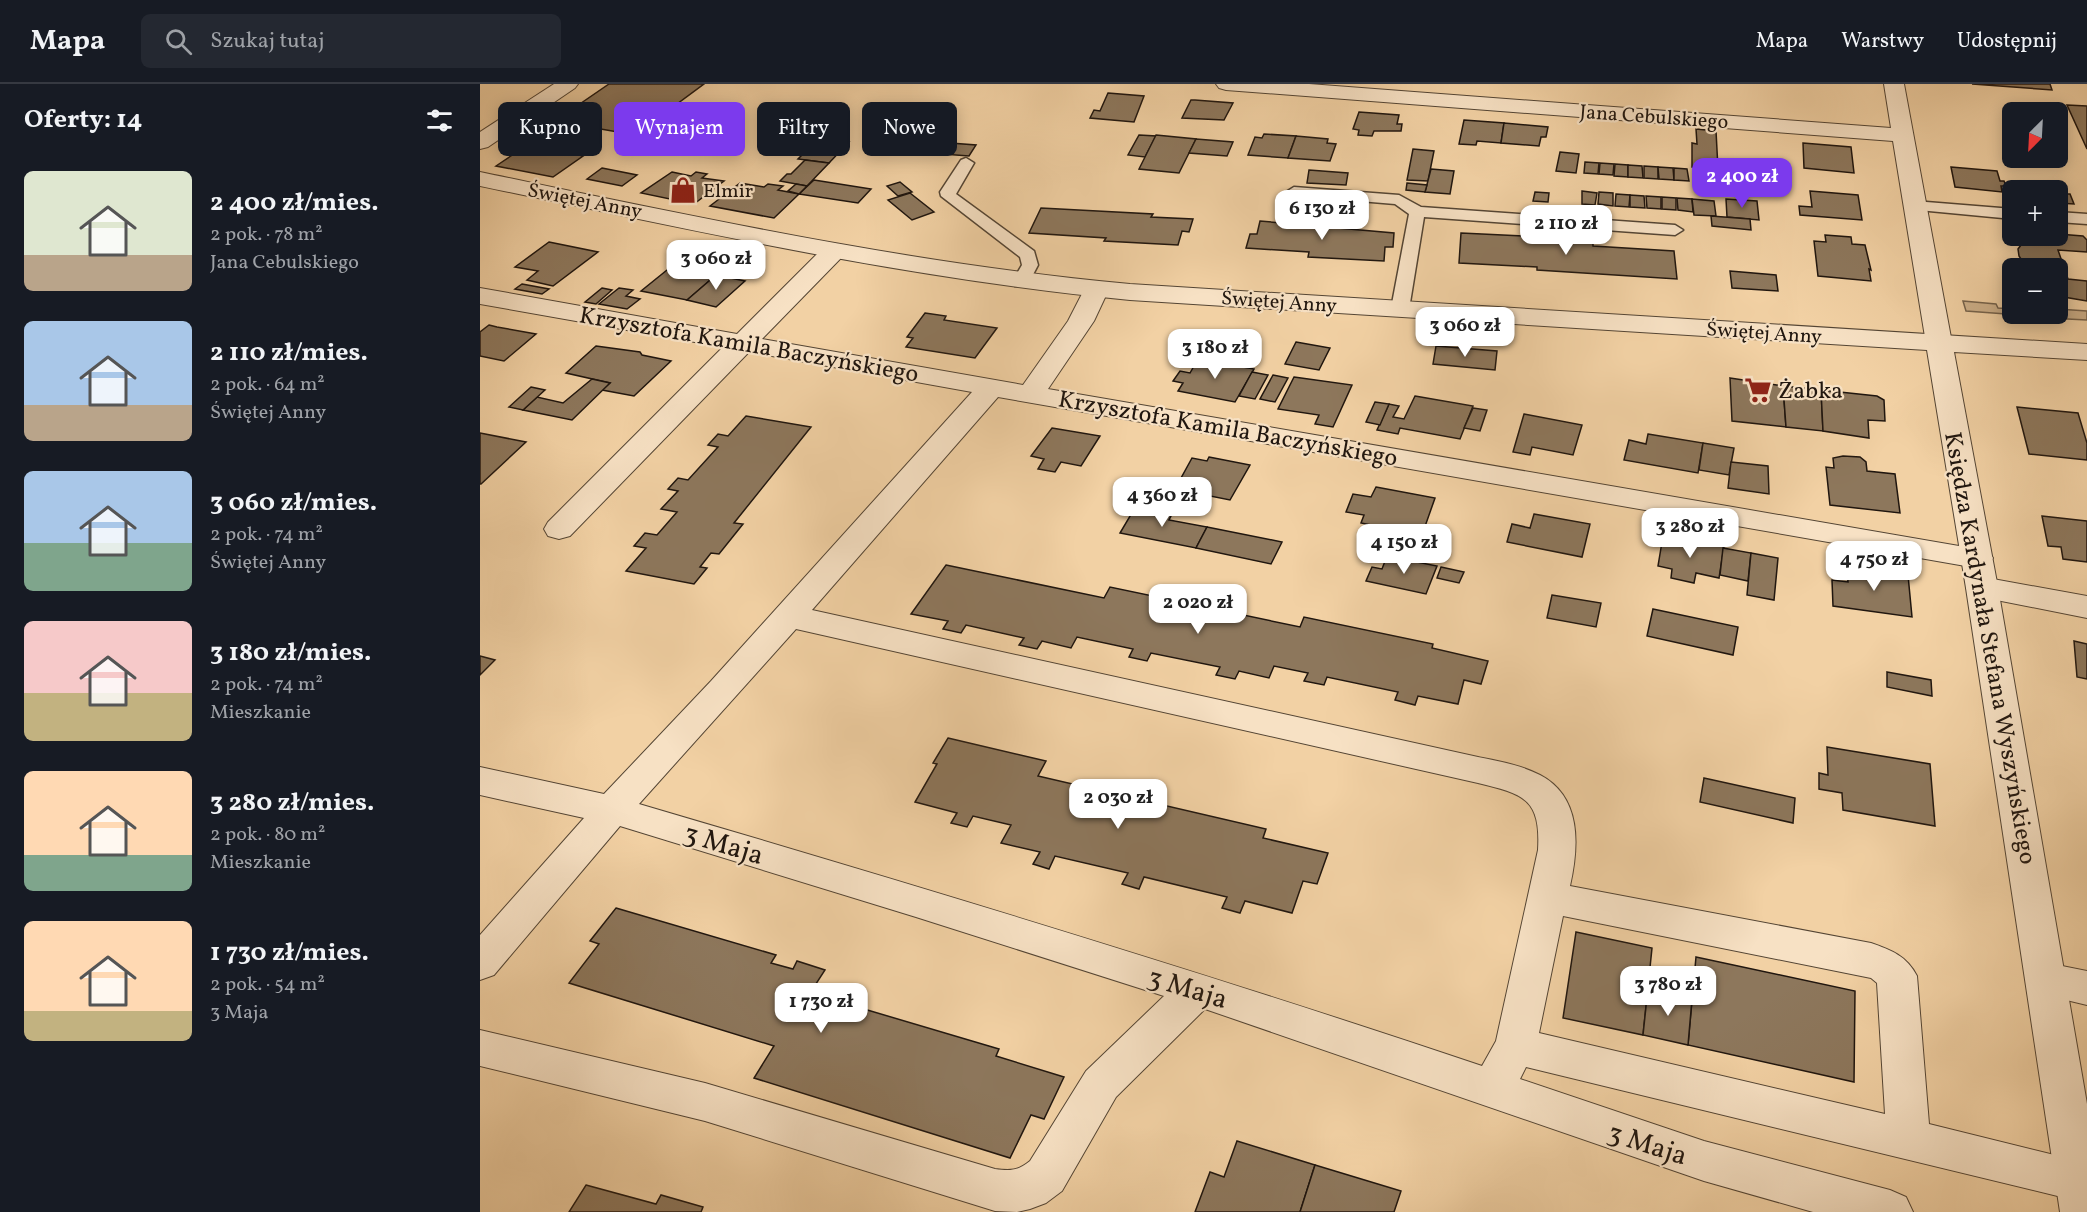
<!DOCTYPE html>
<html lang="pl">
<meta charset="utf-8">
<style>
:root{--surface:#171b24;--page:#242831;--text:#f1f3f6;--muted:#9ea1a6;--line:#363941;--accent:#7c3aed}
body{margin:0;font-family:Vollkorn,serif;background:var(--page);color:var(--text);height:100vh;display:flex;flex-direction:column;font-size:22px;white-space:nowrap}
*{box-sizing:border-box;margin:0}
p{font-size:20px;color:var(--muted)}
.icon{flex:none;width:33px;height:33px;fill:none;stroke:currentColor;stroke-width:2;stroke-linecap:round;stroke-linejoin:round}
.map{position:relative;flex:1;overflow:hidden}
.side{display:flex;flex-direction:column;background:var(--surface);width:480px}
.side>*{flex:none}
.guide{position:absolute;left:18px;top:18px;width:570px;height:54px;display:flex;gap:12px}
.needle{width:39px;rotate:204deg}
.buttons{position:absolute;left:1522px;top:18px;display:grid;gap:12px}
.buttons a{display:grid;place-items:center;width:66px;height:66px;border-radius:9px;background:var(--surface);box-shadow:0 3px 15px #0003;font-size:30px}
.price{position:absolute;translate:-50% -51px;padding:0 14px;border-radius:12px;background:#fff;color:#222;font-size:20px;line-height:39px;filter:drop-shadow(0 2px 3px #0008)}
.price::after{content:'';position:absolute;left:50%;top:36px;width:18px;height:14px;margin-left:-9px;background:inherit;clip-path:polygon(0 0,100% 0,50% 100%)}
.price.active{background:var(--accent);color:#fff}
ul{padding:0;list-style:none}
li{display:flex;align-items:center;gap:18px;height:150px;padding:0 24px}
li span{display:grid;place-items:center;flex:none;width:168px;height:120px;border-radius:9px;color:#555}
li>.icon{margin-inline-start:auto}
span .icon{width:72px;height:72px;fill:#fffc;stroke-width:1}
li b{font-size:26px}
h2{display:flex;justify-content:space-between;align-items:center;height:72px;padding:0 24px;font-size:26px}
.pill{padding:0 21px;border-radius:9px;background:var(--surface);box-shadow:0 3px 15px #0003;font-size:21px;line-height:54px}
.pill.active{background:var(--accent);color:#fff}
header{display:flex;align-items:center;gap:36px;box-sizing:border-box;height:84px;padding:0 30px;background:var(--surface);border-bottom:2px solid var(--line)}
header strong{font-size:28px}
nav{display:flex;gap:33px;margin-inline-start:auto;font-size:21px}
.search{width:420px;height:54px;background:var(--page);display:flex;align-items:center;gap:15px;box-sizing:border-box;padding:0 21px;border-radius:9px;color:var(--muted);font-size:22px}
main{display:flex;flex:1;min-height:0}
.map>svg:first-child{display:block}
.green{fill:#ceb18b;stroke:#77644d;stroke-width:1.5}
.building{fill:#8d775c;stroke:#20160f;stroke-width:1.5}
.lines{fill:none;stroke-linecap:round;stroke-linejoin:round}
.service-casing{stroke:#544534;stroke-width:3}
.minor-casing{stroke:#544534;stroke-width:2}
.tertiary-casing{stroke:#544534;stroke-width:2}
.service{fill:#f7e1c4;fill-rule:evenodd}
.minor{fill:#f7e1c4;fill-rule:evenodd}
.tertiary{fill:#f7e1c4;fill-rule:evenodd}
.labels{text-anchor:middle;stroke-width:4.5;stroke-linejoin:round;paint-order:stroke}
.far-street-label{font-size:20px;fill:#20160f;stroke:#f7e1c4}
.far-poi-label{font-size:20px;fill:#20160f;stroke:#f7e1c4;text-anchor:start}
.street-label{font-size:24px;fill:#20160f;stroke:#f7e1c4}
.poi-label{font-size:24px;fill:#20160f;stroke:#f7e1c4;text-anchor:start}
.near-street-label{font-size:28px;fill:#20160f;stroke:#f7e1c4}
</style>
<header>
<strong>Mapa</strong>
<div class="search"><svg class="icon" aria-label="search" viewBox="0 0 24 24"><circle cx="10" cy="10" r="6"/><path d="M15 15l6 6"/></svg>Szukaj tutaj</div>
<nav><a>Mapa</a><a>Warstwy</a><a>Udostępnij</a></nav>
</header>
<main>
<section class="side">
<h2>Oferty: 14<svg class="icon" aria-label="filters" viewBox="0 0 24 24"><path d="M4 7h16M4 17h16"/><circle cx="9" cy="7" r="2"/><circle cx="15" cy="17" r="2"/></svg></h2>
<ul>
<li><span style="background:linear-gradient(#dfe7d0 70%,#b9a48a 0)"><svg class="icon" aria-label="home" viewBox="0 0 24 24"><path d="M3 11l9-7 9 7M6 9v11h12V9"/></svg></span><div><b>2 400 zł/mies.</b><p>2 pok. · 78 m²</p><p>Jana Cebulskiego</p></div></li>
<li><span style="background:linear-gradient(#a9c7e8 70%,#b9a48a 0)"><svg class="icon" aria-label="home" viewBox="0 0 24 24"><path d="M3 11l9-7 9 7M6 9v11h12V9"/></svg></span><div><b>2 110 zł/mies.</b><p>2 pok. · 64 m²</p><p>Świętej Anny</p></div></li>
<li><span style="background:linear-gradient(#a9c7e8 60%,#7fa58c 0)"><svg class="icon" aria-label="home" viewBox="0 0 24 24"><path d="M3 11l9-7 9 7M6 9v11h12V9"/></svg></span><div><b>3 060 zł/mies.</b><p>2 pok. · 74 m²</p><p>Świętej Anny</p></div></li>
<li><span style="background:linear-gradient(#f6c9c9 60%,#c2b280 0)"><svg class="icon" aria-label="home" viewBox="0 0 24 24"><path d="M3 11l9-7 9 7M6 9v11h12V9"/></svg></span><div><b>3 180 zł/mies.</b><p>2 pok. · 74 m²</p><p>Mieszkanie</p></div></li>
<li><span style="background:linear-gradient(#ffd9b3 70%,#7fa58c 0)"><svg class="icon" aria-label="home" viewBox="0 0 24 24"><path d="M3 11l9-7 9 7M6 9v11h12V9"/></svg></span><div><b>3 280 zł/mies.</b><p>2 pok. · 80 m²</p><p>Mieszkanie</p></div></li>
<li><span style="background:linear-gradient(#ffd9b3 75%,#c2b280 0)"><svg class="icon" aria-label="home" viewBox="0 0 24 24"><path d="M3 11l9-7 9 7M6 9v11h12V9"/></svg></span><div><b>1 730 zł/mies.</b><p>2 pok. · 54 m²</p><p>3 Maja</p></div></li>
</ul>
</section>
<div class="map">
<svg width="1607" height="1128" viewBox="0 0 1607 1128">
<rect width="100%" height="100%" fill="#f2d1a4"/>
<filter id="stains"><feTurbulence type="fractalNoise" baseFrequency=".00333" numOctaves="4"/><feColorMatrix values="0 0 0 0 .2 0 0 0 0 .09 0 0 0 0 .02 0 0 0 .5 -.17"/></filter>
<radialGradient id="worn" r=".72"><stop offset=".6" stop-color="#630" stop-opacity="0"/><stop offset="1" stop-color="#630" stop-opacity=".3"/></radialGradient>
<g class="green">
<path d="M1483 217 1516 220 1518 224 1533 225V230H1553V232L1486 227Z"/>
<path d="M1578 225 1607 227V236L1568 234 1566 230H1578Z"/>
</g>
<g class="building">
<path d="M129 0H224L155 51 75 37Z"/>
<path d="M1492 0H1570L1572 6 1547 4Z"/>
<path d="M628 9 664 12 654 38 610 34 614 26 620 27Z"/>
<path d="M711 16H715L753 19 744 36 702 34Z"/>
<path d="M1587 21 1607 22V65Z"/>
<path d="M327 23 326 33 313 34 314 24Z"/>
<path d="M879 28 919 31 917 40H922L921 47H894L892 52 878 51 879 46 873 45Z"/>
<path d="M327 34 326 40 312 41 313 35Z"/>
<path d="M984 36 1024 39 1021 59 997 57 996 61 979 60Z"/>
<path d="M1024 39 1068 43 1066 53H1061L1059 62 1021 59Z"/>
<path d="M216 45 243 50 225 62 199 57Z"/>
<path d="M1216 45 1236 47 1238 85 1212 83V59L1217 60Z"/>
<path d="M784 50 816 52 808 74 768 71 775 53 782 54Z"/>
<path d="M659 51 676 52 665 73 648 71Z"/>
<path d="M676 51 716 55 699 89 659 85Z"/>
<path d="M816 52 848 55 847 59 856 60 850 77 808 74Z"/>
<path d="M59 53 81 57 70 64 103 72 73 93 16 82Z"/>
<path d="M347 55 369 58 349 79 318 75 324 69 332 70Z"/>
<path d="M716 55 753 58 747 72 709 69Z"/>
<path d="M443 57 496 61 489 72 436 68Z"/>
<path d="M1323 59 1371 63 1374 89 1324 84Z"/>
<path d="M933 65 954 67 948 97 927 96Z"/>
<path d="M1080 68 1099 70 1096 89 1076 87Z"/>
<path d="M1249 75 1295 79 1296 90 1250 87Z"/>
<path d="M325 76 349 79 327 102 300 97 307 90H311Z"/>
<path d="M1105 78 1119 79 1118 90 1104 89Z"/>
<path d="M1120 79 1134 80 1133 91 1119 90Z"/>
<path d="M1135 80 1148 81V93L1134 92Z"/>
<path d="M1148 81 1162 82 1163 94 1148 93Z"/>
<path d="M1164 82 1178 83V95L1164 94Z"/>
<path d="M1178 83 1193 84 1194 96 1179 95Z"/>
<path d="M1471 83 1517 87 1520 97H1524L1526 102H1521L1522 108 1475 103Z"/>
<path d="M122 84 157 91 142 102 107 95Z"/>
<path d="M1194 84 1207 85 1209 97 1194 96Z"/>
<path d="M951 85 974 87 970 110 945 108Z"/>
<path d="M829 86 868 89 866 101 827 99Z"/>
<path d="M1259 87 1282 89 1284 98 1260 96Z"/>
<path d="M192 88 211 92 216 88 227 90 222 94 244 97 214 120 161 109Z"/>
<path d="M334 96 391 105 378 119 319 110Z"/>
<path d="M420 98 432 108 418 112 407 102Z"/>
<path d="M260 99 284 103 288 100 303 102 298 106 319 110 294 134 230 122Z"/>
<path d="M927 99 947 101 945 108 926 106Z"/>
<path d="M316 100 327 102 319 110 308 107Z"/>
<path d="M1102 107 1117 109 1115 121 1102 120Z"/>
<path d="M1330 107 1378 111 1382 136 1320 131 1319 122 1332 123Z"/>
<path d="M1055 108 1069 109 1068 118 1053 117Z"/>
<path d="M1119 108 1133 109V122L1118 120Z"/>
<path d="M430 109 454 128 432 136 408 116Z"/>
<path d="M1136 110 1150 111 1149 123 1135 122Z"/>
<path d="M1578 110H1590L1594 120 1578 119Z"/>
<path d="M1150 111 1164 112 1165 124 1150 123Z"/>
<path d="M1166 112 1181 113V125L1167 124Z"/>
<path d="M1182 113 1196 114V126L1182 125Z"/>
<path d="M1197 114 1212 115 1213 128 1198 126Z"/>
<path d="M1212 115 1234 117 1236 132 1214 131Z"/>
<path d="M1246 115 1277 117 1279 136 1247 133Z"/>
<path d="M561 124 673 130 671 133 713 135 709 148 702 147 698 161 624 157 626 154 549 149Z"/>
<path d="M1231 132 1270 135 1271 146 1232 142Z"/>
<path d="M780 137 914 149 913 163H905L904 177 828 173 829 168 766 164 770 150H777Z"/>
<path d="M981 149 1043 152V154L1113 159V162L1194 167 1197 195 1057 186V183L979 179Z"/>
<path d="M1578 150 1603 152 1607 156V168L1578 166 1588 195 1607 197V217L1578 212V184H1547L1539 172 1538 165 1541 161 1538 152Z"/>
<path d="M1345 151 1371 153 1372 160 1385 161 1391 186 1389 185 1391 197 1338 192 1334 157 1346 158Z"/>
<path d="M69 158 118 168 73 202 47 196 58 187 35 183Z"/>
<path d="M192 182 236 191 207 216 161 207Z"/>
<path d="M1250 187 1296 191 1298 207 1252 204Z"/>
<path d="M236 191 265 197 236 223 207 216Z"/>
<path d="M42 200 69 205 62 210 35 205Z"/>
<path d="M122 204 132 206 116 220 105 218Z"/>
<path d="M139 204 153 206 146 212 160 215 147 225 119 220Z"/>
<path d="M445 229 466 232 464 236 517 244 495 274 426 263 433 254 427 253Z"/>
<path d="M9 241 17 243 56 250 24 277 0 272V248Z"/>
<path d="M816 258 850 264 839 286 805 280Z"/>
<path d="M116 262 160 268 162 271 191 277 154 312 122 306 130 299 86 289Z"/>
<path d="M956 262 1017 267 1015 286 953 280Z"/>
<path d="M718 275 774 285 755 318 698 307 703 299 693 297 700 287 710 289Z"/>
<path d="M772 288 788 291 775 315 759 312Z"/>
<path d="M793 291 808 294 795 318 780 315Z"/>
<path d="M814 293 872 301 853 343 835 340 839 331 798 325Z"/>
<path d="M1250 294 1303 302 1306 343 1252 337Z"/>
<path d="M112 295 130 299 92 336 43 326 57 313 83 319Z"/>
<path d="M1303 302 1341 306 1343 347 1306 343Z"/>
<path d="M51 303 65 306 43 326 29 323Z"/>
<path d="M1341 306 1397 312 1404 316 1405 337 1388 336 1389 354 1343 347Z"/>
<path d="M935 312 993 322 980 355 920 344 918 350 897 346 909 320 919 322 913 333 924 335Z"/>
<path d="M895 318 909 320 900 341 886 338Z"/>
<path d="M1537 323 1598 329 1607 359V376L1549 370Z"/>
<path d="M993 324 1007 326 1000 347 984 344Z"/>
<path d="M1044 330 1102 341 1093 371 1052 363 1050 371 1033 368Z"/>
<path d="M266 332 331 343 254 439 263 440 239 470 231 469 220 483 227 484 214 500 146 487 166 464 154 462 165 449 177 451 197 428 181 425 198 407 188 405 198 394 208 396 238 363 228 361 238 350 248 352Z"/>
<path d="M572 344 620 352 601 382 581 378 575 388 558 385 564 375 551 372Z"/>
<path d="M0 349 46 358 1 400H0Z"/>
<path d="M1168 350 1223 359 1218 389 1144 376 1149 356 1166 360Z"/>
<path d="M1223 359 1254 364 1249 391 1219 386Z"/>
<path d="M1363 372 1380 373 1386 378 1387 387 1415 390 1420 429 1350 421 1346 383 1354 384 1353 374Z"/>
<path d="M729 373 770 381 750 416 695 405 712 374 727 377Z"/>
<path d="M1251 378 1288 382 1289 410 1248 404Z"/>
<path d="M896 403 955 414 942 451 881 439 884 431 866 428 873 410 891 413Z"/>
<path d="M656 422 692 430 689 436 727 443 716 464 640 449Z"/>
<path d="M1054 430 1110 440 1102 473 1027 458 1032 440 1050 444Z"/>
<path d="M1562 432 1607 437V478L1583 475 1581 463 1568 462Z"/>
<path d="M727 443 802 458 791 480 716 464Z"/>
<path d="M1183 452 1244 462 1239 494 1216 489 1214 499 1191 494 1192 485 1178 482Z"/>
<path d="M1243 464 1271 469 1268 497 1240 491Z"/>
<path d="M1271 469 1298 474 1294 516 1267 511Z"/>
<path d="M907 472 957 482 946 510 886 497 892 483 902 485Z"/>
<path d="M466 481 624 514 630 503 820 543 824 533 953 560 952 564 1008 577 1001 600 984 596 978 620 938 612 935 621 915 616 918 608 847 593 844 601 824 597 828 589 794 582 789 594 759 587 755 595 736 591 740 583 671 569 667 577 649 573 653 565 597 553 591 564 562 557 557 565 539 561 544 554 486 541 481 549 463 545 468 537 431 530Z"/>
<path d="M961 483 984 488 979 499 957 494Z"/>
<path d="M1367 483 1428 491 1432 533 1353 522 1352 496 1368 498Z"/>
<path d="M1072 511 1121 519 1116 543 1067 534Z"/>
<path d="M1173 525 1258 543 1253 571 1167 552Z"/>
<path d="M1594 557 1607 560V595L1597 593Z"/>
<path d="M0 572 15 576 0 591Z"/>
<path d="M1407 588 1451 596 1452 612 1407 603Z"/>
<path d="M468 654 566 677 558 692 786 745 783 754 848 769 837 800 823 797 812 829 765 817 760 829 742 824 747 813 664 793 659 805 642 800 648 789 575 772 569 785 553 780 560 768 521 759 531 741 493 732 487 743 471 739 477 729 435 718 457 680 453 679Z"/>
<path d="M1347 663 1450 680 1455 742 1363 726 1362 709 1339 705V689L1348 691Z"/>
<path d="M1224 694 1315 714 1313 739 1220 718Z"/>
<path d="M136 824 296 871 291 879 313 885 317 877 345 886 330 909 519 965 516 972 584 993 564 1035 551 1031 530 1074 274 994 294 962 89 899 119 860 110 857Z"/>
<path d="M1096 848 1172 864 1163 951 1083 934Z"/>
<path d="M1216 873 1375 907 1374 998 1208 961Z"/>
<path d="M1168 904 1212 915 1208 961 1163 951Z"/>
<path d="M757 1057 835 1081 820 1128H715L730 1088 744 1093Z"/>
<path d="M835 1081 921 1107 914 1128H820Z"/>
<path d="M106 1101 176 1120 181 1111 223 1123 221 1128H89Z"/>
</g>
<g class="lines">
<defs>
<g id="service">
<path d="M486 74 494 79 476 110 554 167 558 181 547 202H535L532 198 542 181 540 173 461 112 460 108 481 76Z"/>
<path d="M814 103 919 111 941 123 1195 141 1203 146 1195 151 944 133 929 225 926 229H914L911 225 929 130 915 120 808 111 806 108Z"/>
<path d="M1434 117 1533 125V135L1428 125 1426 122Z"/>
<path d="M1578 128 1607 130V140L1578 138Z"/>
</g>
<g id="minor">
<path d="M74 0H98L95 4 8 63 0 65V48Z"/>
<path d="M736 0H829L1411 44 1404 0H1424L1472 259 1468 265 1459 267 1450 265 1446 259 1413 57 746 6 739 4Z"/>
<path d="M354 160 363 162 366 167 363 172 282 255 543 301 588 237 607 200 616 197 625 200 629 205 614 237 568 305 1508 467 1513 474 1508 481 1497 484 518 313 332 526 998 673C1018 677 1041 681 1060 691 1102 713 1099 762 1090 802L1391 859C1411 866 1427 872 1437 892L1449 1040 1607 1079V1113L1598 1117 1046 983 1040 995 1224 1057 1410 1106 1426 1113 1433 1128H1333L1224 1097 725 925 636 1013 582 1107 566 1119 550 1125 537 1128 515 1127 225 1037 0 982V946L225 999 515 1085C530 1087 538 1087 550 1077L606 987 684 912 436 833 140 742 14 891 0 896V851L104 734 0 711V683L124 710 231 597 492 308 269 268 90 452 79 455 68 452 64 445 68 438 243 263 0 220V204L257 250 345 162ZM316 545 998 699C1043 710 1061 714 1058 766L1016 957 1002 982C723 888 442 803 159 720ZM1083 832 1391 894 1397 899 1405 1030 1059 949Z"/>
<path d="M1502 493 1607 512V534L1491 511 1486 504 1491 497Z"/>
<path d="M1567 879 1607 887V921L1553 908 1547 896 1553 884Z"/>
</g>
<path id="tertiary" d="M0 88C216 133 430 180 650 200L1607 260V276L1474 268 1518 504 1607 1020V1128H1580L1486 504 1447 266 650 216C430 195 216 147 0 102Z"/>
</defs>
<use href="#service" class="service-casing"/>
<use href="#minor" class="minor-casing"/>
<use href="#tertiary" class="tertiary-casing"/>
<use href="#service" class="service"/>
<use href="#minor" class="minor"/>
<use href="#tertiary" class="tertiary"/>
</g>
<defs>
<symbol id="shop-bare" viewBox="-9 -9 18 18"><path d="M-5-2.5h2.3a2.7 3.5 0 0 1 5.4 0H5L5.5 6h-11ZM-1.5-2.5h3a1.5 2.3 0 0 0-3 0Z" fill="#8f2418" stroke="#f7e1c4" stroke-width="2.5" paint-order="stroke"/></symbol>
<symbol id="supermarket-bare" viewBox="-9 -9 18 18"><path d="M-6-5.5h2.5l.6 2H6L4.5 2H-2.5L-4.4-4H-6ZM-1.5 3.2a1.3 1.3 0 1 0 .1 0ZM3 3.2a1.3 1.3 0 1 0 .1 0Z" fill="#8f2418" stroke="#f7e1c4" stroke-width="2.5" paint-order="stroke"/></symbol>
</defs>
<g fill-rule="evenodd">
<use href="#shop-bare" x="184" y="87" width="38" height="38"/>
<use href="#supermarket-bare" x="1259" y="287" width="38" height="38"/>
</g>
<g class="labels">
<g class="far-street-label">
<text transform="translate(1174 32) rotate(4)" y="7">Jana Cebulskiego</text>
<text transform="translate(105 116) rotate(11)" y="7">Świętej Anny</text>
<text transform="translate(799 217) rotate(4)" y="7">Świętej Anny</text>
<text transform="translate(1284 248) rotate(4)" y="7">Świętej Anny</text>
</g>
<g class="far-poi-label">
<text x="223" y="113">Elmir</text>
</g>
<g class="street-label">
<text transform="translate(269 260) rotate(10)" y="8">Krzysztofa Kamila Baczyńskiego</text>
<text transform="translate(748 344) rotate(10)" y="8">Krzysztofa Kamila Baczyńskiego</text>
<text transform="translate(1511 564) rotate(80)" y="8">Księdza Kardynała Stefana Wyszyńskiego</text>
</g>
<g class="poi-label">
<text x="1298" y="314">Żabka</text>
</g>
<g class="near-street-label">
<text transform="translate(244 759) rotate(17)" y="10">3 Maja</text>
<text transform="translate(708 903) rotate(17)" y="10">3 Maja</text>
<text transform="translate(1168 1059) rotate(18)" y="10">3 Maja</text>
</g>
</g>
<rect width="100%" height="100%" filter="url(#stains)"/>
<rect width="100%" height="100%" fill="url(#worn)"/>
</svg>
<div class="buttons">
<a><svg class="needle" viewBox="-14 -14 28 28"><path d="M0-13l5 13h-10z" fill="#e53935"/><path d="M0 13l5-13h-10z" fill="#9ea1a6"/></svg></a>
<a>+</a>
<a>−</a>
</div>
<b class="price active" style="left:1262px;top:125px">2 400 zł</b>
<b class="price" style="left:842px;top:157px">6 130 zł</b>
<b class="price" style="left:1086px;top:172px">2 110 zł</b>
<b class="price" style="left:236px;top:207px">3 060 zł</b>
<b class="price" style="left:985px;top:274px">3 060 zł</b>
<b class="price" style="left:735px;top:296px">3 180 zł</b>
<b class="price" style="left:682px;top:444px">4 360 zł</b>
<b class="price" style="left:1210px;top:475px">3 280 zł</b>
<b class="price" style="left:924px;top:491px">4 150 zł</b>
<b class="price" style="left:1394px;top:508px">4 750 zł</b>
<b class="price" style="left:718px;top:551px">2 020 zł</b>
<b class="price" style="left:638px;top:746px">2 030 zł</b>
<b class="price" style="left:1188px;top:933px">3 780 zł</b>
<b class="price" style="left:341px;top:950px">1 730 zł</b>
<div class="guide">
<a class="pill">Kupno</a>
<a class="pill active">Wynajem</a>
<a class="pill">Filtry</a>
<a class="pill">Nowe</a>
</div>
</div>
</main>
